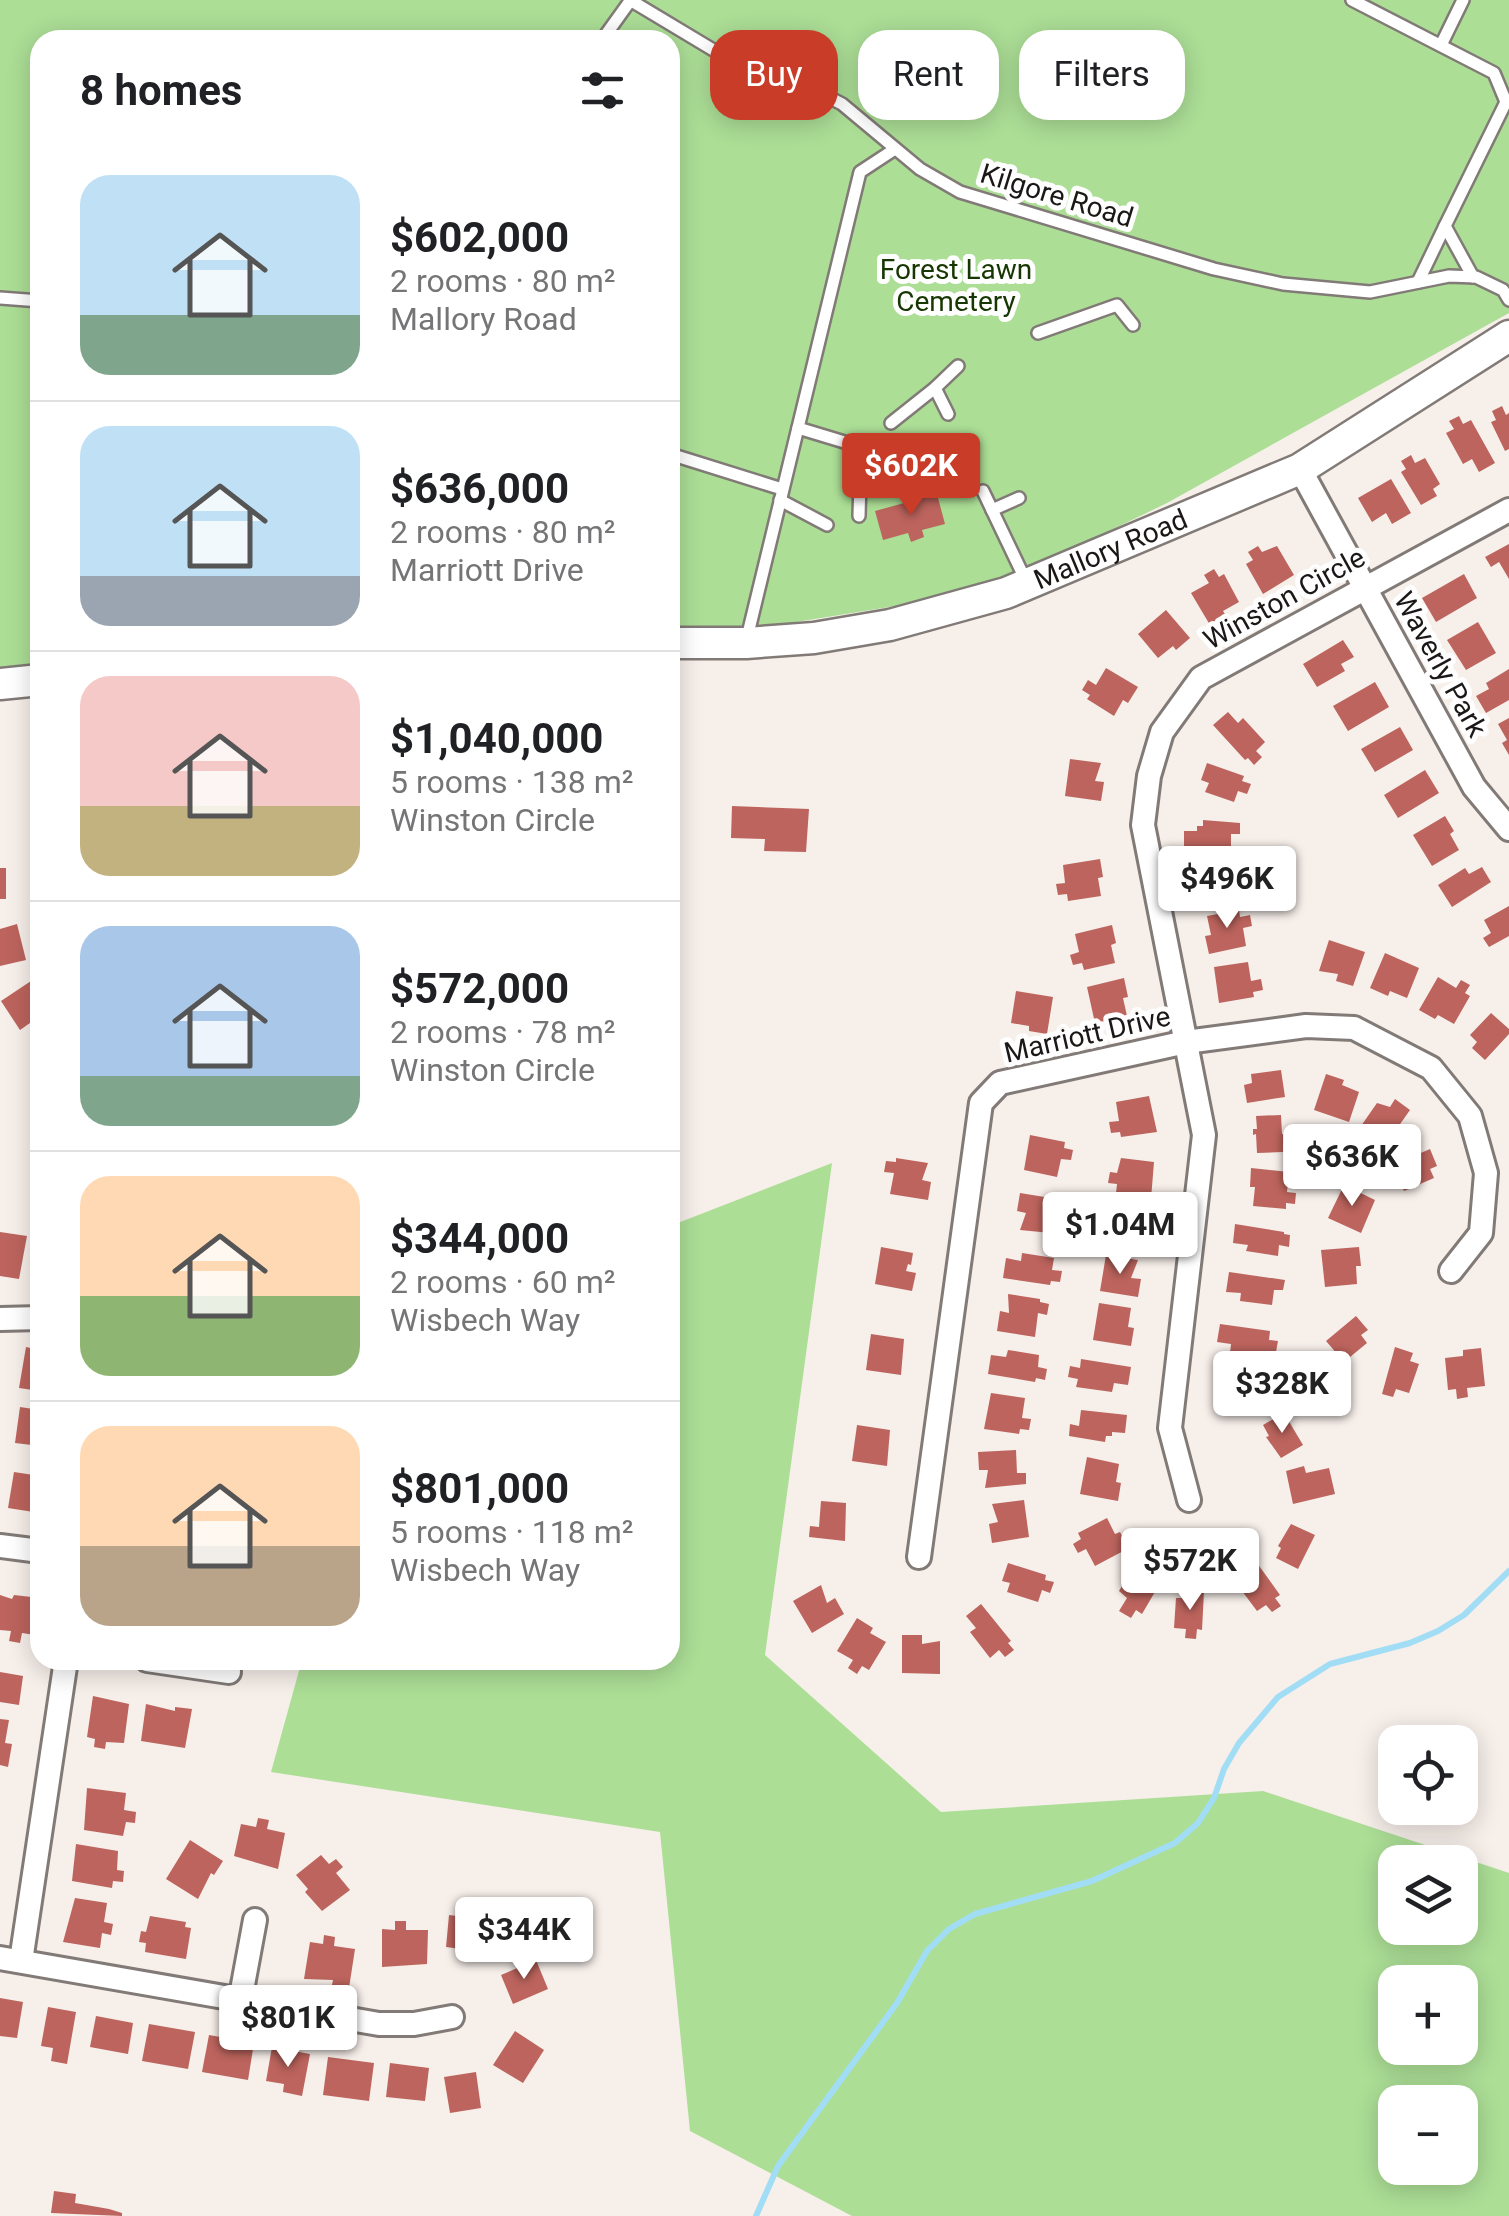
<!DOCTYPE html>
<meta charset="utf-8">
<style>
:root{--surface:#fff;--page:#f6f6f6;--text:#202124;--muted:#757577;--line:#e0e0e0;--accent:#c93d28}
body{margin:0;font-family:Roboto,sans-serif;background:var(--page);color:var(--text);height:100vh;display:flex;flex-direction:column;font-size:38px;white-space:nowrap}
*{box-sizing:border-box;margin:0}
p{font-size:32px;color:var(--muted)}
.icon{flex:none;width:55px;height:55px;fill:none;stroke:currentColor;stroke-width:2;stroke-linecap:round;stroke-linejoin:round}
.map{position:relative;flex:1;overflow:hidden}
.side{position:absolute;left:30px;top:30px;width:650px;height:1640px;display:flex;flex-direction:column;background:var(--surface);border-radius:30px;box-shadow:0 5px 25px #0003}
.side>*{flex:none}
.guide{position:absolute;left:710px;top:30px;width:648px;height:90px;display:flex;gap:20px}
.buttons{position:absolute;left:1378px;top:1725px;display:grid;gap:20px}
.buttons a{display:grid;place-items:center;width:100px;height:100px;border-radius:20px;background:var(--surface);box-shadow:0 5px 25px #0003;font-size:50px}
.price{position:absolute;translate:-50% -85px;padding:0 22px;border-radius:10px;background:#fff;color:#222;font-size:32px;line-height:65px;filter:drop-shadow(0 2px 5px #0008)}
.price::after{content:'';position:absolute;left:50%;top:60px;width:30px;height:22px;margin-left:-15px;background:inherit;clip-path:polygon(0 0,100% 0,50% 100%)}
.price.current{background:var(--accent);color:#fff}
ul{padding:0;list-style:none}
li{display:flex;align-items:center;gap:30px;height:250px;padding:0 50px}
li+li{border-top:2px solid var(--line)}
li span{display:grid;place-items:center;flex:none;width:280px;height:200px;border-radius:30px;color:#555}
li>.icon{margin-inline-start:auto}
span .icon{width:120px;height:120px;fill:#fffc;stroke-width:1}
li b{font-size:42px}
h2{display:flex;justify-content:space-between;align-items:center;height:120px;padding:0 50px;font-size:42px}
.chip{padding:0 35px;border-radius:30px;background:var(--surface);box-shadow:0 5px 25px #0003;font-size:35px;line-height:90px}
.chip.current{background:var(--accent);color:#fff}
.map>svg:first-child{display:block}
.green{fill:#acde96;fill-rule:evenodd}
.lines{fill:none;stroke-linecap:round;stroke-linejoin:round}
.stream{stroke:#a2ddf6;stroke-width:6}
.building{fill:#bc645d}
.lane-casing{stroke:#817a76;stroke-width:16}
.street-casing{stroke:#817a76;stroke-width:28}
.secondary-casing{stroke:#817a76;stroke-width:35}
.lane{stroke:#fff;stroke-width:11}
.street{stroke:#fff;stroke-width:22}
.secondary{stroke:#fff;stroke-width:30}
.labels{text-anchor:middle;stroke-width:10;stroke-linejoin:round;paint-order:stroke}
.street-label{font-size:28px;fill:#1a1716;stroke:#fefefe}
.park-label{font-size:28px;fill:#173702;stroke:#fefefe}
</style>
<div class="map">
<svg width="1509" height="2216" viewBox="0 0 1509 2216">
<rect width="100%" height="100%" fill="#f7efea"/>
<g class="green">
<path d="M0 0H1509V313L1167 503 1037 566 984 586 908 604 746 630 670 629V40H40V663L0 668Z"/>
<path d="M832 1163 765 1655 941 1812 1263 1791 1509 1873V2216H852L690 2131 660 1832 271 1772 302 1660H670V1226ZM1395 1862H1460V1928H1395ZM1395 1982H1460V2048H1395ZM1395 2102H1460V2168H1395Z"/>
</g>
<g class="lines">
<path class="stream" d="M756 2216 778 2166 897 2003 927 1951 949 1929 975 1914 1092 1881 1175 1843 1198 1823 1214 1798 1224 1769 1239 1743 1278 1697 1330 1664 1410 1643 1438 1631 1464 1615 1509 1571"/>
</g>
<g class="building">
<path d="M1502 406 1506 415 1509 413V449L1505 451 1491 422 1496 420 1492 411Z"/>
<path d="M1459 416 1463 424 1471 420 1495 463 1479 472 1472 459 1463 464 1446 433 1454 429 1449 421Z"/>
<path d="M1411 455 1415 463 1425 458 1440 484 1433 489 1437 496 1421 505 1401 472 1406 469 1401 461Z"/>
<path d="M1391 479 1411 513 1392 524 1386 513 1372 522 1358 498Z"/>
<path d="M937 494 945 524 922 530 924 537 911 542 908 533 883 540 875 511Z"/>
<path d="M1509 544V579L1499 562 1491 567 1485 557Z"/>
<path d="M1258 546 1262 552 1277 546 1294 575 1263 594 1246 564 1253 560 1248 552Z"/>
<path d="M1214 569 1219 577 1224 574 1239 602 1223 611 1226 616 1210 625 1191 593 1209 583 1204 575Z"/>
<path d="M1464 574 1477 598 1436 622 1422 598Z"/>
<path d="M1166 610 1190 638 1176 650 1173 646 1158 658 1138 634Z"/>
<path d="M1478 622 1496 653 1466 670 1447 640Z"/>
<path d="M1343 640 1354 657 1341 664 1345 671 1317 687 1303 664Z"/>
<path d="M1106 668 1138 687 1128 703 1123 700 1114 716 1087 699 1090 695 1082 690 1088 680 1096 685Z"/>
<path d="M1509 669V700L1486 713 1476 696 1489 689 1486 683Z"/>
<path d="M1375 682 1389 707 1348 731 1333 706Z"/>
<path d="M1228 712 1238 723 1243 718 1265 742 1256 751 1262 757 1254 765 1248 758 1245 760 1213 725Z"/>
<path d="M1509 718V755L1502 743 1507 740 1498 724Z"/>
<path d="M1400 727 1413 750 1375 772 1361 749Z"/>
<path d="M1070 759 1101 763 1095 781 1104 782 1101 801 1065 796Z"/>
<path d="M1207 763 1244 776 1242 781 1251 784 1247 794 1238 791 1234 802 1205 792 1209 783 1201 780Z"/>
<path d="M1425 770 1439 793 1398 818 1384 795Z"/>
<path d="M732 806 809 809 806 852 764 851 765 839 731 838Z"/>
<path d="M1445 816 1454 831 1450 834 1459 850 1432 866 1413 835Z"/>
<path d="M1203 820 1240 823V834H1231V849H1184V831H1197V826H1203Z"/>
<path d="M1100 859 1103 877 1098 878 1101 896 1068 901 1067 894 1058 895 1056 884 1065 883 1063 865Z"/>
<path d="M1239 862 1241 876 1251 875 1253 885 1205 897 1202 878 1211 877 1209 868Z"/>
<path d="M1482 867 1491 882 1452 907 1438 885 1465 868 1469 874Z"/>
<rect x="0" y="868" width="6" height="31"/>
<path d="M1509 906V936L1489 947 1483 938 1491 933 1484 920Z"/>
<path d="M1239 910 1240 917 1250 915 1252 926 1243 928 1246 946 1209 954 1205 936 1211 935 1207 916Z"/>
<path d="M17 924 26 960 0 966V929Z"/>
<path d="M1112 925 1116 943 1111 945 1115 963 1084 970 1082 963 1073 965 1070 955 1079 952 1075 934Z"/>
<path d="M1329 940 1365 952 1353 986 1336 981 1338 974 1319 971Z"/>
<path d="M1385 953 1419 968 1407 998 1390 991 1388 996 1370 988Z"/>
<path d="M1248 962 1251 981 1261 979 1263 990 1253 992 1254 997 1219 1003 1214 967Z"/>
<path d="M37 977 40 982V1016L20 1030 1 1001Z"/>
<path d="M1438 977 1456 988 1461 980 1470 985 1465 993 1470 996 1454 1024 1438 1015 1435 1019 1419 1010Z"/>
<path d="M1124 978 1128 997 1123 998 1127 1016 1095 1023 1087 987Z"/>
<path d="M1016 991 1053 997 1047 1034 1029 1031V1026L1011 1023Z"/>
<path d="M1491 1013 1509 1029V1034L1485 1060 1472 1048 1477 1042 1470 1035Z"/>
<path d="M1281 1070 1285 1097 1247 1103 1244 1085 1252 1083 1251 1074Z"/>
<path d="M1326 1074 1344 1080 1342 1085 1359 1092 1349 1122 1314 1110Z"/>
<path d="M1149 1096 1157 1132 1121 1137 1120 1132 1111 1133 1109 1122 1119 1121 1116 1102Z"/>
<path d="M1395 1099 1410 1110 1391 1137 1381 1132 1373 1145 1361 1137 1367 1129 1361 1126 1377 1103 1390 1107Z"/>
<path d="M1281 1115 1282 1134H1291L1292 1145H1283V1152L1257 1153 1256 1134 1253 1135V1129H1257L1256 1116Z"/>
<path d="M1030 1135 1065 1142 1064 1148 1073 1150 1071 1160 1061 1159 1057 1177 1024 1170Z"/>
<path d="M1430 1149 1437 1166 1430 1169 1434 1178 1404 1191 1399 1180 1391 1183 1386 1173 1395 1170 1393 1165Z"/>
<path d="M896 1158 928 1163 922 1180 931 1182 928 1200 890 1194 894 1173 884 1172 886 1161 896 1162Z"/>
<path d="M1121 1158 1154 1162 1151 1199 1116 1193 1117 1184 1108 1183 1110 1172 1117 1173Z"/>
<path d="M1251 1168 1289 1172 1287 1192 1296 1193 1295 1204 1286 1203V1209L1253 1206 1255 1187H1250Z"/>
<path d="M1344 1185 1375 1200 1361 1233 1328 1218Z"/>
<path d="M1020 1193 1057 1199 1054 1222 1063 1223 1061 1234 1020 1230 1026 1213 1017 1211Z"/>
<path d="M1101 1206 1151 1214 1147 1233 1135 1230 1133 1240 1097 1233Z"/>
<path d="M1235 1224 1284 1232V1234L1290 1235 1289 1247 1279 1245 1278 1256 1246 1251 1248 1245 1233 1243Z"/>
<path d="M0 1232 27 1236 19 1279 0 1276Z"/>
<path d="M881 1247 913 1253 911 1265 908 1264 906 1271 916 1273 912 1291 875 1284Z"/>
<path d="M1359 1247 1361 1266H1356L1357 1284 1325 1287 1321 1250Z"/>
<path d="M1022 1253 1054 1258 1052 1270 1062 1271 1060 1282 1051 1281 1050 1285 1003 1278 1006 1258 1021 1261Z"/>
<path d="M1106 1255 1138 1260 1131 1278 1141 1279 1138 1297 1100 1291Z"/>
<path d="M1229 1272 1285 1280 1283 1290H1274L1272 1305 1240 1301 1241 1293 1226 1292Z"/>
<path d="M1008 1294 1040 1299V1302L1049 1304 1047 1315 1038 1313 1035 1337 997 1331 1000 1311 1009 1313Z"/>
<path d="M1099 1303 1131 1308 1128 1327 1134 1328 1131 1346 1093 1340Z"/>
<path d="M1356 1316 1368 1330 1361 1335 1367 1343 1344 1362 1326 1341Z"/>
<path d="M1220 1324 1270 1331 1269 1340 1278 1341 1276 1352 1267 1351 1266 1359 1230 1353 1231 1344 1217 1342Z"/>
<path d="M871 1334 904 1339 901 1375 866 1370Z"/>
<path d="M26 1347 40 1350V1391L19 1388Z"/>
<path d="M1395 1347 1413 1353 1410 1361 1419 1364 1409 1393 1396 1389 1393 1397 1382 1394Z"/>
<path d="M1481 1348 1485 1386 1467 1388 1468 1397 1457 1399 1456 1389 1448 1390 1445 1358 1463 1356V1350Z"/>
<path d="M1008 1350 1039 1355 1038 1367 1047 1369 1045 1380 1036 1378 1035 1382 988 1374 991 1355 1006 1357Z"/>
<path d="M1081 1359 1131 1367 1128 1385 1114 1383 1112 1392 1076 1387 1078 1379 1068 1377 1070 1366 1080 1368Z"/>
<path d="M1216 1371 1253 1375 1251 1393 1261 1394 1260 1405 1250 1404V1412L1218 1409 1219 1390H1214Z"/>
<path d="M991 1393 1025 1398 1022 1418 1031 1419 1029 1430 1020 1429 1019 1434 984 1429Z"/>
<path d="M20 1407 40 1410V1446L15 1443Z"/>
<path d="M1081 1410 1127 1415 1125 1433 1112 1432V1436H1106L1105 1442 1069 1436 1070 1424 1079 1426Z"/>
<path d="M1284 1413 1303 1445 1281 1458 1266 1437 1269 1436 1263 1425Z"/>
<path d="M857 1425 890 1430 887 1466 852 1461Z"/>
<path d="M1016 1450 1017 1473H1026V1484L985 1488 988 1470H979L978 1452Z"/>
<path d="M1087 1457 1119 1464 1116 1482 1121 1483 1118 1501 1080 1494Z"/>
<path d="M1304 1466 1306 1473 1329 1468 1335 1494 1293 1504 1286 1471Z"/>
<path d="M14 1472 40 1476V1513L8 1508Z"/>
<path d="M1024 1500 1029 1537 992 1543 989 1524 998 1522 992 1504Z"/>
<path d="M821 1501 846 1503 845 1541 809 1537 810 1526 819 1527Z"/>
<path d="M1107 1518 1115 1534 1120 1532 1129 1548 1095 1566 1086 1549 1078 1553 1073 1544 1081 1539 1078 1533Z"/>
<path d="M1291 1524 1315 1535 1298 1569 1276 1558 1281 1548 1278 1546Z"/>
<path d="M1008 1563 1046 1575 1045 1580 1054 1582 1050 1593 1042 1590 1038 1602 1007 1592 1010 1583 1002 1581Z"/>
<path d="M1136 1563 1152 1572 1147 1580 1156 1590 1142 1614 1136 1610 1131 1618 1119 1611 1127 1598 1119 1591Z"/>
<path d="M1257 1563 1280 1595 1275 1598 1281 1606 1272 1612 1266 1605 1257 1611 1239 1587 1247 1581 1241 1574Z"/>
<path d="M821 1585 827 1603 835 1598 844 1614 812 1633 793 1601Z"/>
<path d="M1185 1590 1204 1591 1202 1630 1197 1629 1196 1639 1185 1638 1186 1629 1174 1628 1176 1598H1185Z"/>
<path d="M0 1595 12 1599 14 1595 40 1598 35 1635 22 1633 20 1643 9 1641 11 1631 0 1630Z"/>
<path d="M981 1604 1011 1641 1008 1643 1014 1650 1005 1657 999 1650 990 1658 970 1632 976 1628 966 1616Z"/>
<path d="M857 1618 873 1628 870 1633 886 1642 869 1670 862 1666 857 1674 848 1668 853 1660 837 1651Z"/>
<path d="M902 1635H922V1644L940 1641V1674L902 1673Z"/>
<path d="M0 1672 23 1676 19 1705 0 1702Z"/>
<path d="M93 1696 129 1704 124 1743 106 1742 105 1749 94 1747 95 1739 87 1737Z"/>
<path d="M146 1704 175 1711V1707L192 1709 185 1748 141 1741Z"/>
<path d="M0 1719 9 1720 5 1743 12 1744 8 1767 0 1765Z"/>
<path d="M87 1788 126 1793 124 1810 136 1812 135 1823 126 1822 123 1836 84 1830Z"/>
<path d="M258 1818 269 1820 267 1829 285 1833 278 1869 234 1856 241 1824 256 1827Z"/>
<path d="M190 1840 223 1861 214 1875 211 1873 198 1899 166 1879Z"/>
<path d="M76 1844 118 1851 117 1870 124 1871 123 1882 113 1881 112 1888 72 1881Z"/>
<path d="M321 1855 329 1864 336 1859 343 1867 336 1873 350 1890 322 1911 305 1892 308 1889 296 1875Z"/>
<path d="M75 1898 107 1903 104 1922 113 1924 111 1935 102 1933 100 1948 63 1942Z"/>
<path d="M449 1915 489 1920 484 1952 446 1947Z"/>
<path d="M150 1916 186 1922 185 1927 191 1928 186 1959 145 1952 146 1943 139 1942 141 1931 146 1932Z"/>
<path d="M395 1921H406V1930H428L427 1964 382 1967V1929L395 1930Z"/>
<path d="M324 1935 335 1937 334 1946 355 1949 349 1988 332 1985 333 1980 304 1979 310 1942 323 1944Z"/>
<path d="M536 1960 548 1989 513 2004 501 1975Z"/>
<path d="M0 1998 23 2002 17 2038 0 2036Z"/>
<path d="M48 2007 76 2012 67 2064 51 2061 53 2048 41 2046Z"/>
<path d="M96 2016 133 2023 128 2054 90 2047Z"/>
<path d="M149 2024 195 2032 188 2069 142 2061Z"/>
<path d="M515 2031 544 2050 523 2083 493 2065Z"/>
<path d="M209 2035 254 2043 248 2080 202 2072Z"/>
<path d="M272 2047 310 2054 302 2096 283 2092 284 2084 266 2081Z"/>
<path d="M328 2057 374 2063 369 2101 323 2095Z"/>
<path d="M390 2063 429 2068 425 2101 386 2097Z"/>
<path d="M476 2072 481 2108 450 2113 444 2077Z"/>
<path d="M54 2191 76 2194 75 2203 109 2209 122 2213V2216L51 2213Z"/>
</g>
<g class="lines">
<defs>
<g id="lane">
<path d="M630 0 715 51 752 68 811 88 842 104 920 169 960 192 1214 269 1283 284 1370 292 1449 276 1476 277 1503 290 1509 300"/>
<path d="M1352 0 1494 73 1506 102 1445 226 1473 277"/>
<path d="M602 40 630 1"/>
<path d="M1441 45 1463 0"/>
<path d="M1418 282 1445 226"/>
<path d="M0 298 40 301"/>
<path d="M1038 333 1117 305 1133 325"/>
<path d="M935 388 958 366"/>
<path d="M891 423 935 388 948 414"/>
<path d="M798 428 861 447 859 516"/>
<path d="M670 454 782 489"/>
<path d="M983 491 1026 581"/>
<path d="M780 500 827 525"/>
<path d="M992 510 1019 498"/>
<path d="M746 642 860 172 895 149"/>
</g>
<g id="street">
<path d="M1300 469 1474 787 1509 829"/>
<path d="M0 1319 40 1318"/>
<path d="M1189 1500 1170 1428 1204 1135 1143 825 1149 776 1162 732 1201 678 1509 510"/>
<path d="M0 1546 40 1551"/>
<path d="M919 1557 981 1103 1000 1083 1186 1042 1306 1026 1354 1028 1431 1068 1470 1116 1486 1173 1481 1233 1451 1271"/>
<path d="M147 1660 229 1672"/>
<path d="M0 1958 379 2024H414L452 2017"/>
<path d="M21 1961 66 1660"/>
<path d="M240 2001 255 1920"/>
</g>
<g id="secondary">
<path id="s1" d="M670 643H746L814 638 890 625 1006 593 1300 469 1509 336"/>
<path d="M0 684 40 680"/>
</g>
</defs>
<use href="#lane" class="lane-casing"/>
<use href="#street" class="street-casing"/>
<use href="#secondary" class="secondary-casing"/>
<use href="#lane" class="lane"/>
<use href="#street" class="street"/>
<use href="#secondary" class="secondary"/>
</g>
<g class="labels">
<g class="street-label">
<text transform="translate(1057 195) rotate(17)" y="10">Kilgore Road</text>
<text dy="10" stroke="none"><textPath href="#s1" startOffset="455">Mallory Road</textPath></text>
<text transform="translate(1284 598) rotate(-29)" y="10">Winston Circle</text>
<text transform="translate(1441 664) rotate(61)" y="10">Waverly Park</text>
<text transform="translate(1087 1034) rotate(-13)" y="10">Marriott Drive</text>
</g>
<g class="park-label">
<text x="956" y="279">Forest Lawn<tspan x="956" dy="32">Cemetery</tspan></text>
</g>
</g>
</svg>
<div class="buttons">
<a><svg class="icon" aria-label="locate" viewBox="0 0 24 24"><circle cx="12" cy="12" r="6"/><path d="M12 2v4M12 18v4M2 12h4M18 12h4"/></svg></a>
<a><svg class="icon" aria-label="layers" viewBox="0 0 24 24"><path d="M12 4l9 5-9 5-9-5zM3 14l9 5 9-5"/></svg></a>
<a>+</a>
<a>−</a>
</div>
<b class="price current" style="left:911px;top:518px">$602K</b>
<b class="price" style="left:1227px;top:931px">$496K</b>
<b class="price" style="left:1352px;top:1209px">$636K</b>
<b class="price" style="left:1120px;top:1277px">$1.04M</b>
<b class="price" style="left:1282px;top:1436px">$328K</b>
<b class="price" style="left:1190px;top:1613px">$572K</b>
<b class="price" style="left:524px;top:1982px">$344K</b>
<b class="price" style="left:288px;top:2070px">$801K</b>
<div class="guide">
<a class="chip current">Buy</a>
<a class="chip">Rent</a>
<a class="chip">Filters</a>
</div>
<section class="side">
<h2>8 homes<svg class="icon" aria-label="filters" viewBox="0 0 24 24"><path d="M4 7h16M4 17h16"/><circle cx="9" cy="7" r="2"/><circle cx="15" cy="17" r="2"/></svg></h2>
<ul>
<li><span style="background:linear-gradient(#bfe0f5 70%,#7fa58c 0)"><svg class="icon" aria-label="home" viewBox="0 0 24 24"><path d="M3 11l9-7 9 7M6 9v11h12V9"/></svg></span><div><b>$602,000</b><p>2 rooms · 80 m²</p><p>Mallory Road</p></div></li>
<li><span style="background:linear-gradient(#bfe0f5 75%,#9aa5b1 0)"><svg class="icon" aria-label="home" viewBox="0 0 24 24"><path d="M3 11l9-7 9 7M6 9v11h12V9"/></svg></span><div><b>$636,000</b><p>2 rooms · 80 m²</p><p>Marriott Drive</p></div></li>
<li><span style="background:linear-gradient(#f6c9c9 65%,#c2b280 0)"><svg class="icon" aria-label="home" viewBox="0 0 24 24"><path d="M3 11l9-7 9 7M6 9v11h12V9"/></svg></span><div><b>$1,040,000</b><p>5 rooms · 138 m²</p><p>Winston Circle</p></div></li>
<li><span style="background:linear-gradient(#a9c7e8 75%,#7fa58c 0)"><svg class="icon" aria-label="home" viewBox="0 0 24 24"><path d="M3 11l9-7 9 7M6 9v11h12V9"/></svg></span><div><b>$572,000</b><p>2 rooms · 78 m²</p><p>Winston Circle</p></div></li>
<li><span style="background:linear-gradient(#ffd9b3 60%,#8fb573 0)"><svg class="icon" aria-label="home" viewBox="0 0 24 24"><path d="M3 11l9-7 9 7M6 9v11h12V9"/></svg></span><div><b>$344,000</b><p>2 rooms · 60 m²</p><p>Wisbech Way</p></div></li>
<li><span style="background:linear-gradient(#ffd9b3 60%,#b9a48a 0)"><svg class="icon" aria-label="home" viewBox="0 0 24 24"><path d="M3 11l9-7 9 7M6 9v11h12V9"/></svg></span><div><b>$801,000</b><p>5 rooms · 118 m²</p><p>Wisbech Way</p></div></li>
</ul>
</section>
</div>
